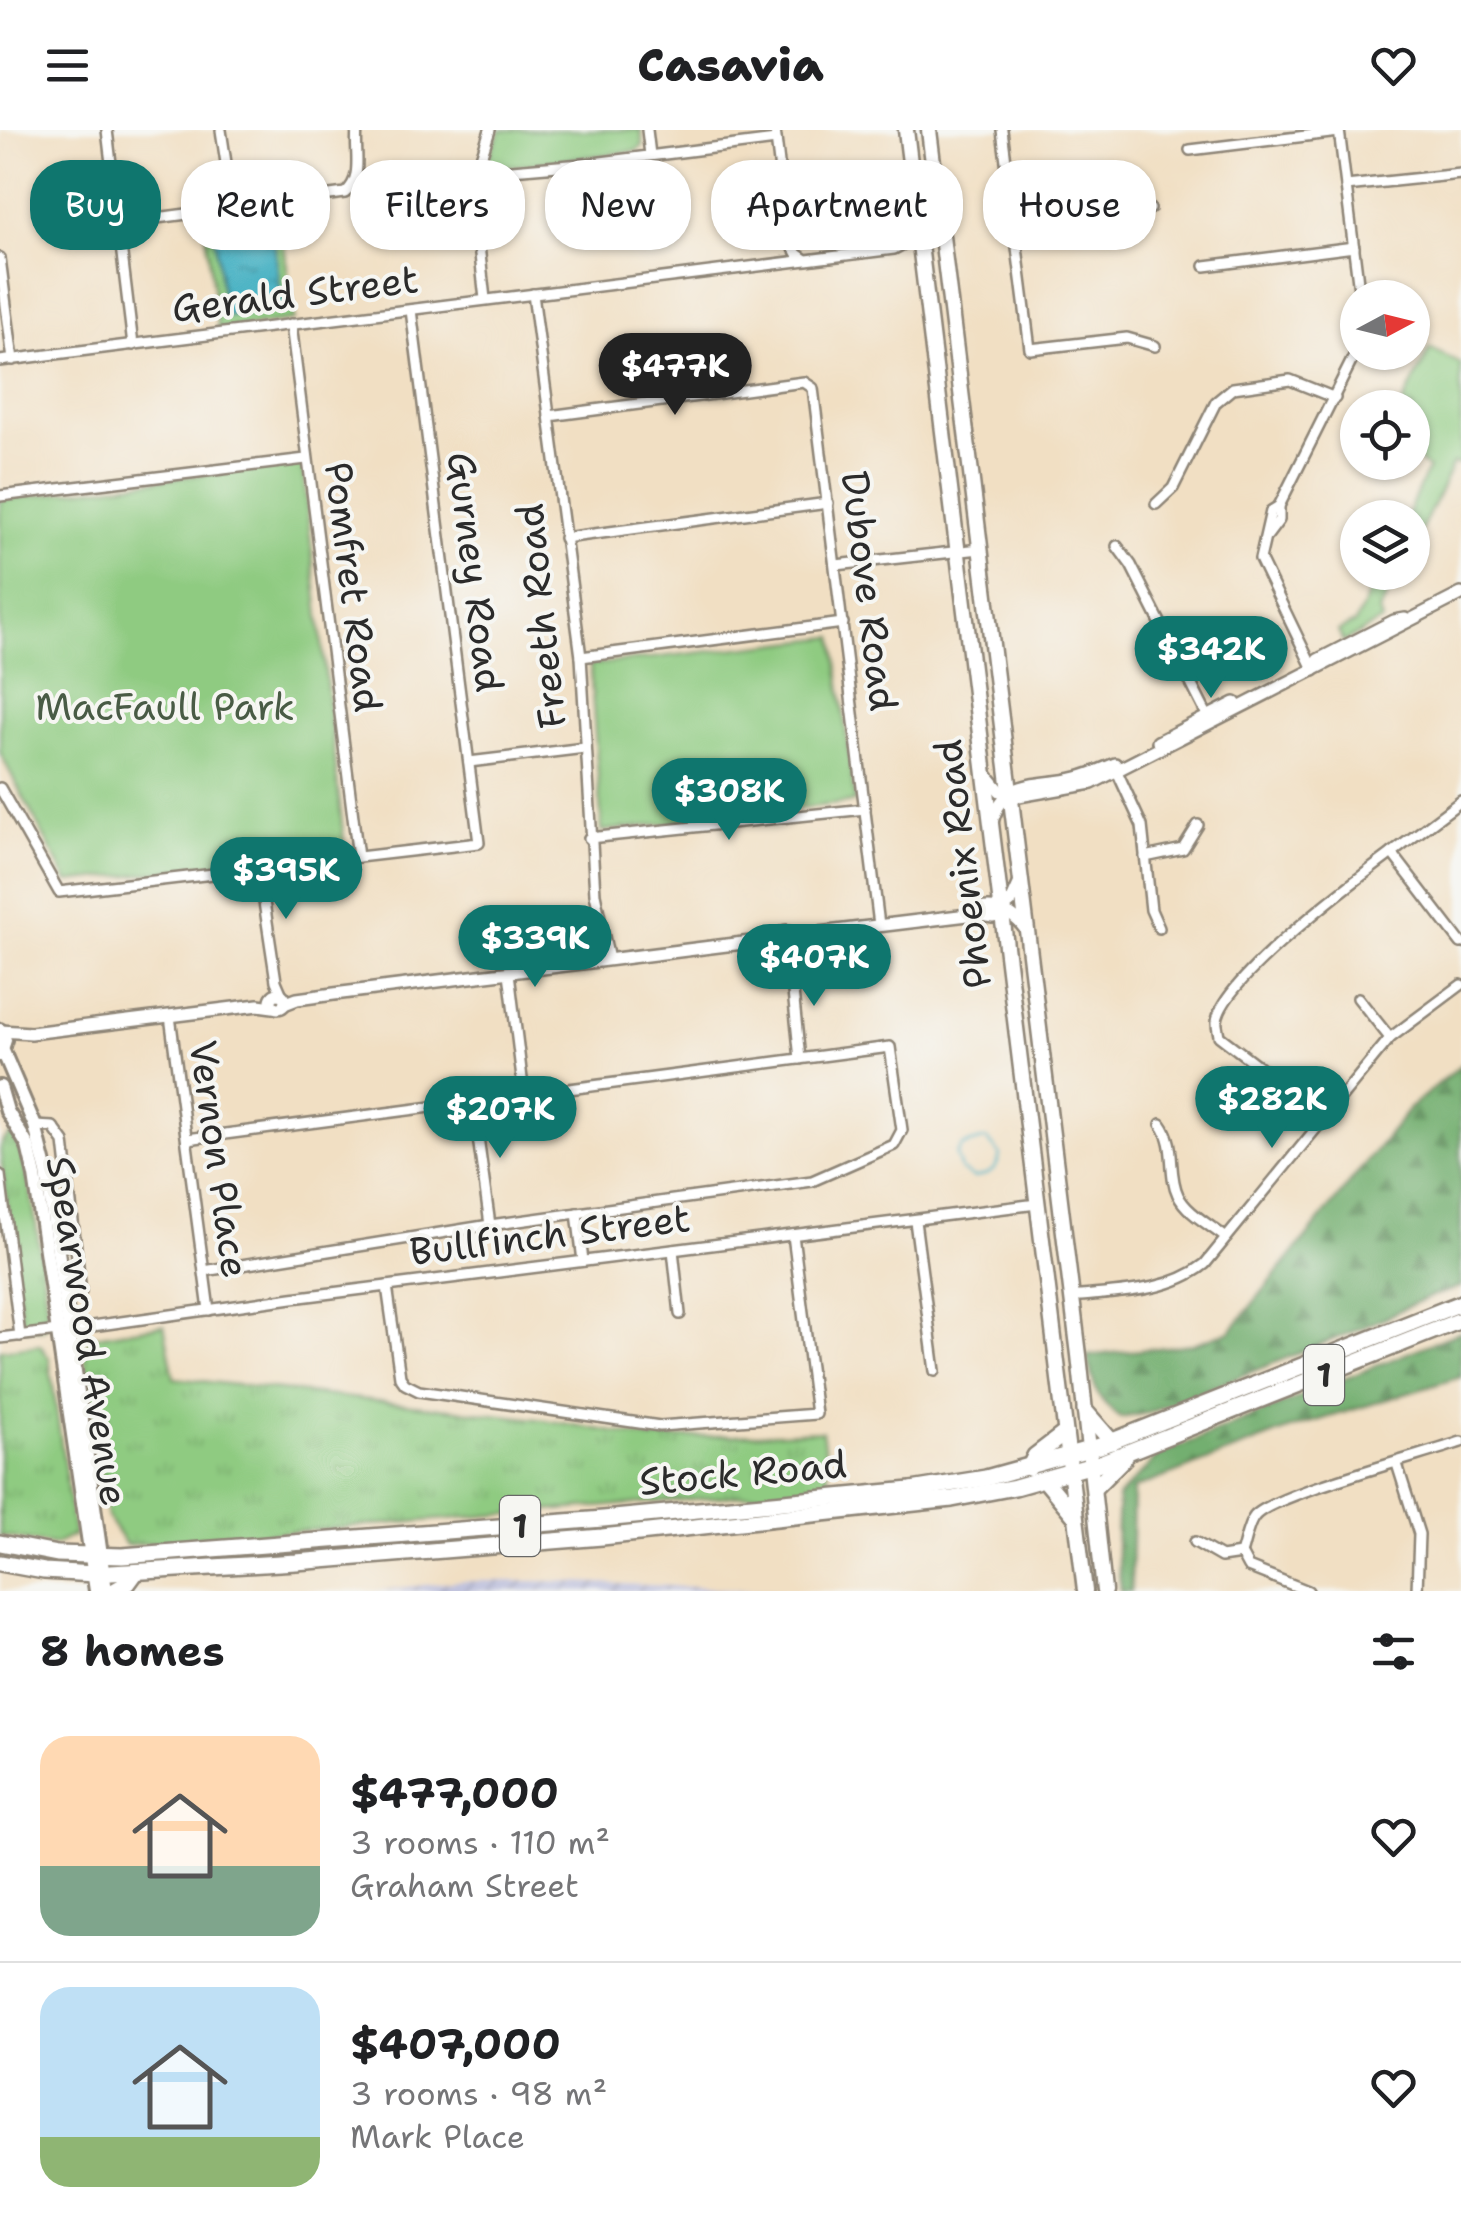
<!DOCTYPE html>
<meta charset="utf-8">
<style>
:root{--surface:#fff;--page:#f2f2f2;--text:#202124;--muted:#757577;--line:#e0e0e0;--accent:#0f766e}
body{margin:0;font-family:"Shantell Sans",sans-serif;background:var(--page);color:var(--text);height:100vh;display:flex;flex-direction:column;font-size:38px;white-space:nowrap}
*{box-sizing:border-box;margin:0}
p{font-size:32px;color:var(--muted)}
.icon{flex:none;width:55px;height:55px;fill:none;stroke:currentColor;stroke-width:2;stroke-linecap:round;stroke-linejoin:round}
.map{position:relative;height:1461px;overflow:hidden}
.panel{display:flex;flex-direction:column;background:var(--surface);flex:1}
.panel>*{flex:none}
.hud{position:absolute;left:30px;top:30px;width:1402px;height:90px;display:flex;gap:20px}
.needle{width:65px;rotate:83deg}
.buttons{position:absolute;left:1340px;top:150px;display:grid;gap:20px}
.buttons a{display:grid;place-items:center;width:90px;height:90px;border-radius:50%;background:var(--surface);box-shadow:0 2px 8px #0004;font-size:50px}
.price{position:absolute;translate:-50% -85px;padding:0 22px;border-radius:35px;background:var(--accent);color:#fff;font-size:32px;line-height:65px;filter:drop-shadow(0 2px 5px #0008)}
.price::after{content:'';position:absolute;left:50%;top:60px;width:30px;height:22px;margin-left:-15px;background:inherit;clip-path:polygon(0 0,100% 0,50% 100%)}
.price.on{background:#222;color:#fff}
ul{padding:0;list-style:none}
li{display:flex;align-items:center;gap:30px;height:250px;padding:0 40px}
li+li{border-top:2px solid var(--line)}
li span{display:grid;place-items:center;flex:none;width:280px;height:200px;border-radius:30px;color:#555}
li>.icon{margin-inline-start:auto}
span .icon{width:120px;height:120px;fill:#fffc;stroke-width:1}
li b{font-size:42px}
h2{display:flex;justify-content:space-between;align-items:center;height:120px;padding:0 40px;font-size:42px}
.chip{padding:0 35px;border-radius:40px;background:var(--surface);box-shadow:0 2px 8px #0004;font-size:35px;line-height:90px}
.chip.on{background:var(--accent);color:#fff}
header{display:flex;justify-content:space-between;align-items:center;height:130px;padding:0 40px;background:var(--surface);font-size:45px;font-weight:800}
.map>svg:first-child{display:block}
.industrial{fill:url(#industrial-furrows)}
.grass{fill:url(#grass-tufts);stroke:#5d7b56;stroke-width:2.5}
.forest{fill:url(#forest-firs);stroke:#4f6d4d;stroke-width:2.5}
.park{fill:#8fcb81;stroke:#5d7b56;stroke-width:2.5}
.water{fill:url(#water-ripples);stroke:#386e76;stroke-width:2.5}
.lines{fill:none;stroke-linecap:round;stroke-linejoin:round}
.stream{stroke:#44b0c2;stroke-width:2.5}
.minor-casing{stroke:#8e8577;stroke-width:14}
.tertiary-casing{stroke:#8e8577;stroke-width:16}
.secondary-casing{stroke:#8e8577;stroke-width:18}
.primary-casing{stroke:#8e8577;stroke-width:19}
.trunk-casing{stroke:#8e8577;stroke-width:20}
.minor{stroke:#fff;stroke-width:9}
.tertiary{stroke:#fff;stroke-width:11}
.secondary{stroke:#fff;stroke-width:12}
.primary{stroke:#fff;stroke-width:14}
.trunk{stroke:#fff;stroke-width:15}
.labels{text-anchor:middle;stroke-width:8;stroke-linejoin:round;paint-order:stroke}
.shield{fill:#f6f6f2;stroke:#686867;stroke-width:2.5}
.shield-label{font-size:35px;font-weight:bold;fill:#2b2b2b}
.street-label{font-size:38px;fill:#2b2b2b;stroke:#f6f6f2}
.park-label{font-size:38px;fill:#495b45;stroke:#f6f6f2}
</style>
<header><svg class="icon" aria-label="menu" viewBox="0 0 24 24"><path d="M4 6h16M4 12h16M4 18h16"/></svg>Casavia<svg class="icon" aria-label="heart" viewBox="0 0 24 24"><path d="M12 20l-8-8c-3-5 5-10 8-4 3-6 11-1 8 4z"/></svg></header>
<div class="map">
<svg width="1461" height="1461" viewBox="0 0 1461 1461">
<defs>
<pattern id="industrial-furrows" width="10" height="10" patternUnits="userSpaceOnUse" patternTransform="scale(2.5)"><rect width="10" height="10" fill="#c0c2dd"/><path d="M-1 1l2-2M0 10L10 0M9 11l2-2" fill="none" stroke="#a5a7be"/></pattern>
<pattern id="grass-tufts" width="24" height="20" patternUnits="userSpaceOnUse" patternTransform="scale(2.5)"><rect width="24" height="20" fill="#8fcb81"/><path d="M3 7l-1-3M5 7V3M7 7l1-3M15 17l-1-3M17 17v-4M19 17l1-3" fill="none" stroke="#7cae70"/></pattern>
<pattern id="forest-firs" width="22" height="20" patternUnits="userSpaceOnUse" patternTransform="scale(2.5)"><rect width="22" height="20" fill="#73af6f"/><path d="M5 1l3.5 6h-7zM16 11l3.5 6h-7z" fill="#5f8f5b"/></pattern>
<pattern id="water-ripples" width="26" height="14" patternUnits="userSpaceOnUse" patternTransform="scale(2.5)"><rect width="26" height="14" fill="#44b0c2"/><path d="M2 4q2-2 4 0t4 0M15 11q2-2 4 0t4 0" fill="none" stroke="#398f9e"/></pattern>
</defs>
<rect width="100%" height="100%" fill="#f6f6f2"/>
<filter id="ink" filterUnits="userSpaceOnUse"><feTurbulence type="fractalNoise" baseFrequency=".01" numOctaves="2"/><feDisplacementMap in="SourceGraphic" scale="20" xChannelSelector="R" yChannelSelector="G"/><feConvolveMatrix kernelMatrix="1 2 1 2 8 2 1 2 1" color-interpolation-filters="sRGB"/></filter>
<filter id="wash" filterUnits="userSpaceOnUse"><feTurbulence type="fractalNoise" baseFrequency=".0048" numOctaves="4" result="noise"/><feDisplacementMap in="SourceGraphic" scale="40" xChannelSelector="R" yChannelSelector="G"/><feGaussianBlur stdDeviation="2.25" result="paint"/><feColorMatrix in="noise" values="0 0 0 0 0 0 0 0 0 0 0 0 0 0 0 0 0 1.4 0 .05"/><feComposite in="paint" operator="in"/></filter>
<g filter="url(#wash)">
<rect width="100%" height="100%" fill="#f1dfc3"/>
<path class="industrial" d="M459 1451H552L788 1461H374Z"/>
<g class="grass">
<path d="M12 1004C34 1040 42 1146 49 1193L43 1199 25 1198 22 1191 0 1020 3 1010Z"/>
<path d="M164 1195 174 1248 546 1290 653 1309 822 1301 830 1358 126 1415 107 1387 84 1219 91 1207Z"/>
<path d="M40 1215 49 1228 74 1405 54 1415 0 1406V1220Z"/>
</g>
<g class="forest">
<path d="M1461 935V1157L1426 1168 1362 1198 1148 1283 1120 1288C1094 1267 1094 1256 1087 1226L1193 1214 1231 1201 1410 978Z"/>
<path d="M1461 1201V1247L1293 1298 1133 1359 1131 1461H1121L1116 1414 1118 1367 1159 1325Z"/>
</g>
<g class="park">
<path d="M500 0H641L643 16 636 21 489 39 487 32Z"/>
<path d="M279 77 294 190 218 200 204 86Z"/>
<path d="M1430 218 1461 234V334L1453 333 1413 418 1412 388 1406 387 1428 338 1413 326 1412 278 1401 277Z"/>
<path d="M302 332 345 722 68 752 0 623V370Z"/>
<path d="M1379 443H1401L1379 481 1382 491 1343 512 1338 501 1355 493Z"/>
<path d="M834 507 855 672 602 701 590 535Z"/>
</g>
<path class="water" d="M272 94 283 179 225 186 214 102Z"/>
<g class="lines">
<path class="stream" d="M986 1009 1000 1024C998 1040 990 1044 974 1048L961 1040 956 1025 962 1016Z"/>
</g>
</g>
<g filter="url(#ink)">
<g class="lines">
<defs>
<g id="minor">
<path d="M107 0 133 215"/>
<path d="M221 0 233 79"/>
<path d="M647 0 650 25"/>
<path d="M775 0 788 108 797 124 804 129"/>
<path d="M1002 0 1030 219 1127 208 1155 216"/>
<path d="M1339 0 1360 168"/>
<path d="M1190 20 1339 2"/>
<path d="M476 43 593 33 776 10"/>
<path d="M1346 56 1461 44"/>
<path d="M119 93 345 63C364 48 354 22 357 0"/>
<path d="M1015 95 1150 79"/>
<path d="M0 128 13 230"/>
<path d="M1205 136 1354 117"/>
<path d="M533 164 581 527 595 764 609 830"/>
<path d="M485 169 473 63 476 43 490 0"/>
<path d="M291 194 358 727"/>
<path d="M0 231 894 119 911 110 917 100"/>
<path d="M549 286 804 252 813 258 879 795"/>
<path d="M0 366 306 329"/>
<path d="M1156 374 1173 358 1216 272 1233 258 1290 250 1335 268"/>
<path d="M1267 406 1279 390V376"/>
<path d="M564 408 828 373"/>
<path d="M1117 416 1131 435 1210 591"/>
<path d="M836 435 980 419"/>
<path d="M581 527 843 493"/>
<path d="M1314 541 1260 429 1271 381 1279 376 1358 218"/>
<path d="M469 632 585 618"/>
<path d="M1115 637 1142 696 1151 780 1159 798"/>
<path d="M0 658 59 762 479 713 411 180"/>
<path d="M589 708 865 679"/>
<path d="M1392 723 1461 671"/>
<path d="M1145 727 1183 719 1198 695"/>
<path d="M259 739 276 851 282 865"/>
<path d="M791 813 790 833 800 929"/>
<path d="M601 831 602 803"/>
<path d="M509 843 524 965"/>
<path d="M1358 868 1390 908"/>
<path d="M170 886 209 1180"/>
<path d="M473 971 490 1095"/>
<path d="M1325 987 1219 906C1219 904 1216 893 1217 891 1221 851 1357 749 1392 723L1461 813"/>
<path d="M1161 994C1177 1016 1167 1042 1178 1065 1186 1083 1212 1096 1226 1108"/>
<path d="M35 996 53 997 64 1012 81 1162"/>
<path d="M187 1009 890 917 902 1000 894 1015 812 1051 490 1095 204 1141"/>
<path d="M0 1045 20 1206"/>
<path d="M577 1083 583 1131"/>
<path d="M915 1091 935 1241"/>
<path d="M673 1120 680 1184"/>
<path d="M387 1156 400 1247 405 1254 419 1261 660 1296 816 1284 793 1105"/>
<path d="M1071 1167C1117 1162 1168 1163 1205 1134L1390 908 1461 855"/>
<path d="M71 1199 292 1168 1037 1074"/>
<path d="M0 1208 58 1201"/>
<path d="M1397 1334 1419 1404 1417 1461"/>
<path d="M1195 1412 1221 1427 1241 1424"/>
<path d="M1241 1424C1245 1413 1247 1396 1254 1387 1268 1366 1427 1324 1461 1312"/>
<path d="M1241 1424 1248 1437 1308 1461"/>
</g>
<g id="tertiary">
<path d="M1318 530 1394 491 1405 489"/>
<path d="M1158 612 1235 573"/>
<path d="M985 643 1000 661 1013 667 1092 653 1461 464"/>
<path d="M992 692C1005 646 1039 658 1077 648 1090 645 1103 639 1115 634"/>
<path d="M976 784 980 779C999 775 1015 785 1026 800"/>
<circle cx="787" cy="808" r="7"/>
<path d="M792 802 811 804 976 784 993 787 1011 772 1020 752"/>
<circle cx="278" cy="871" r="7"/>
<path d="M284 874 297 869 334 864 767 810 782 812"/>
<path d="M1 901 31 903 258 875 273 877"/>
</g>
<g id="secondary">
<path d="M0 900 5 910 0 925"/>
<path d="M3 921 35 996 47 1043 106 1461"/>
<path d="M0 957 7 981 28 1016 35 1046 96 1461"/>
</g>
<g id="primary">
<path d="M906 0 1085 1461"/>
<path d="M929 0 1079 1225 1104 1461"/>
</g>
<g id="trunk">
<path d="M1085 1281 1112 1312"/>
<path d="M1029 1338 1035 1326 1065 1303"/>
<path d="M1045 1350 1074 1385"/>
<path d="M1095 1357 1125 1327"/>
<path d="M0 1413 57 1424 122 1426 603 1389 911 1360 986 1348 1100 1316 1461 1173"/>
<path d="M0 1433 44 1441 94 1444 296 1432 602 1407 952 1369 1015 1357 1100 1333 1461 1190"/>
<path d="M114 1461 128 1453 136 1442"/>
</g>
</defs>
<use href="#minor" class="minor-casing"/>
<use href="#tertiary" class="tertiary-casing"/>
<use href="#secondary" class="secondary-casing"/>
<use href="#primary" class="primary-casing"/>
<use href="#trunk" class="trunk-casing"/>
<use href="#minor" class="minor"/>
<use href="#tertiary" class="tertiary"/>
<use href="#secondary" class="secondary"/>
<use href="#primary" class="primary"/>
<use href="#trunk" class="trunk"/>
</g>
</g>
<g class="labels">
<g class="shield">
<rect x="1304" y="1215" width="40" height="60" rx="8"/>
<rect x="500" y="1366" width="40" height="60" rx="8"/>
</g>
<g class="shield-label">
<text x="1324" y="1257">1</text>
<text x="520" y="1408">1</text>
</g>
<g class="street-label">
<text transform="translate(295 164) rotate(-7)" y="13">Gerald Street</text>
<text transform="translate(475 442) rotate(83)" y="13">Gurney Road</text>
<text transform="translate(353 457) rotate(83)" y="13">Pomfret Road</text>
<text transform="translate(869 461) rotate(83)" y="13">Dubove Road</text>
<text transform="translate(541 486) rotate(-96)" y="13">Freeth Road</text>
<text transform="translate(963 734) rotate(-97)" y="13">Phoenix Road</text>
<text transform="translate(219 1029) rotate(82)" y="13">Vernon Place</text>
<text transform="translate(550 1105) rotate(-7)" y="13">Bullfinch Street</text>
<text transform="translate(87 1201) rotate(81)" y="13">Spearwood Avenue</text>
<text transform="translate(743 1343) rotate(-5)" y="13">Stock Road</text>
</g>
<g class="park-label">
<text x="165" y="590">MacFaull Park</text>
</g>
</g>
</svg>
<div class="buttons">
<a><svg class="needle" viewBox="-14 -14 28 28"><path d="M0-13l5 13h-10z" fill="#e53935"/><path d="M0 13l5-13h-10z" fill="#757577"/></svg></a>
<a><svg class="icon" aria-label="locate" viewBox="0 0 24 24"><circle cx="12" cy="12" r="6"/><path d="M12 2v4M12 18v4M2 12h4M18 12h4"/></svg></a>
<a><svg class="icon" aria-label="layers" viewBox="0 0 24 24"><path d="M12 4l9 5-9 5-9-5zM3 14l9 5 9-5"/></svg></a>
</div>
<b class="price on" style="left:675px;top:288px">$477K</b>
<b class="price" style="left:1211px;top:571px">$342K</b>
<b class="price" style="left:729px;top:713px">$308K</b>
<b class="price" style="left:286px;top:792px">$395K</b>
<b class="price" style="left:535px;top:860px">$339K</b>
<b class="price" style="left:814px;top:879px">$407K</b>
<b class="price" style="left:1272px;top:1021px">$282K</b>
<b class="price" style="left:500px;top:1031px">$207K</b>
<div class="hud">
<a class="chip on">Buy</a>
<a class="chip">Rent</a>
<a class="chip">Filters</a>
<a class="chip">New</a>
<a class="chip">Apartment</a>
<a class="chip">House</a>
</div>
</div>
<section class="panel">
<h2>8 homes<svg class="icon" aria-label="filters" viewBox="0 0 24 24"><path d="M4 7h16M4 17h16"/><circle cx="9" cy="7" r="2"/><circle cx="15" cy="17" r="2"/></svg></h2>
<ul>
<li><span style="background:linear-gradient(#ffd9b3 65%,#7fa58c 0)"><svg class="icon" aria-label="home" viewBox="0 0 24 24"><path d="M3 11l9-7 9 7M6 9v11h12V9"/></svg></span><div><b>$477,000</b><p>3 rooms · 110 m²</p><p>Graham Street</p></div><svg class="icon" aria-label="heart" viewBox="0 0 24 24"><path d="M12 20l-8-8c-3-5 5-10 8-4 3-6 11-1 8 4z"/></svg></li>
<li><span style="background:linear-gradient(#bfe0f5 75%,#8fb573 0)"><svg class="icon" aria-label="home" viewBox="0 0 24 24"><path d="M3 11l9-7 9 7M6 9v11h12V9"/></svg></span><div><b>$407,000</b><p>3 rooms · 98 m²</p><p>Mark Place</p></div><svg class="icon" aria-label="heart" viewBox="0 0 24 24"><path d="M12 20l-8-8c-3-5 5-10 8-4 3-6 11-1 8 4z"/></svg></li>
</ul>
</section>
